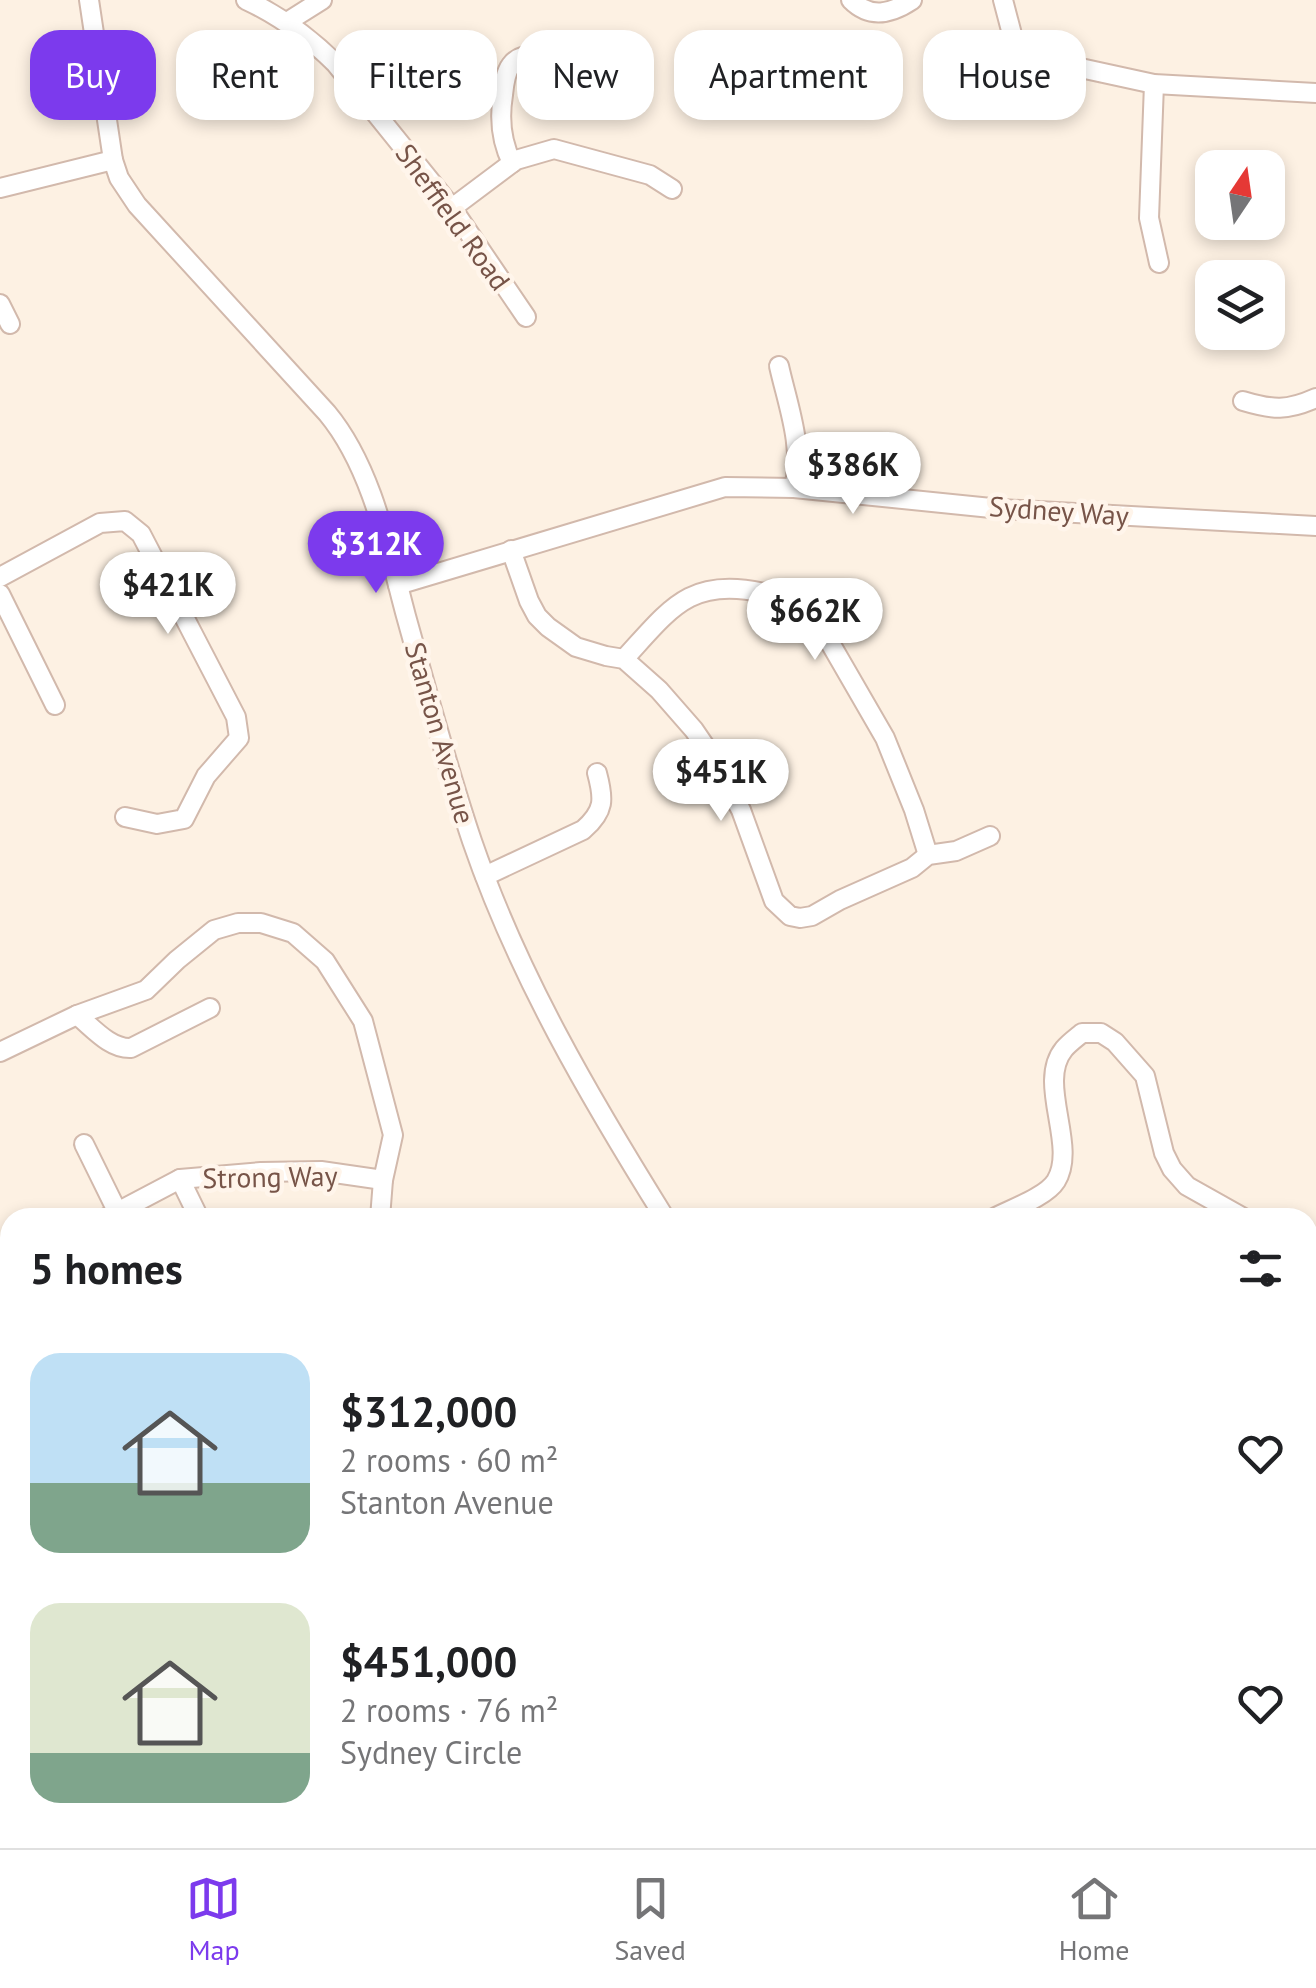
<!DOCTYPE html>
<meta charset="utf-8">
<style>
:root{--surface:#fff;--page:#f6f6f6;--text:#202124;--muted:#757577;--line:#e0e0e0;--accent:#7c3aed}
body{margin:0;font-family:"PT Sans",sans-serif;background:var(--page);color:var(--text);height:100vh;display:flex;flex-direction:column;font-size:38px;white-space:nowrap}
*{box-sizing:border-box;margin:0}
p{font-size:32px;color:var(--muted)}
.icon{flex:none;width:55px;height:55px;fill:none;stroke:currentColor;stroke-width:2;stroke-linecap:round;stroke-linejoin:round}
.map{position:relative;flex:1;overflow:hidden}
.side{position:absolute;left:0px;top:1208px;width:1318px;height:642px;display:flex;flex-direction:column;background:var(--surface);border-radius:30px 30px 0 0;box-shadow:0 5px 15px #0003}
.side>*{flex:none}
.top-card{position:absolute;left:30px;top:30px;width:1258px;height:90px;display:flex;gap:20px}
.needle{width:65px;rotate:13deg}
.buttons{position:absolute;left:1195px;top:150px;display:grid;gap:20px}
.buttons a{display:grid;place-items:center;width:90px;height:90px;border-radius:20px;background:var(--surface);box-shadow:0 5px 15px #0003;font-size:50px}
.price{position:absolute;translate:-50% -85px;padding:0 22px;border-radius:35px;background:#fff;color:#222;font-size:32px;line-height:65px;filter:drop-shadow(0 2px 5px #0008)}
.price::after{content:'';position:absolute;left:50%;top:60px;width:30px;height:22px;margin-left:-15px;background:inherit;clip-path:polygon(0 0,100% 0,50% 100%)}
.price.current{background:var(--accent);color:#fff}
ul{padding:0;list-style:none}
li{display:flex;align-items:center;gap:30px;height:250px;padding:0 30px}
li span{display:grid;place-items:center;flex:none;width:280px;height:200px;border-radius:30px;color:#555}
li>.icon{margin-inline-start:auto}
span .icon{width:120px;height:120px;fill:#fffc;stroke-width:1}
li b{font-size:42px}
h2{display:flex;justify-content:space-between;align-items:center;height:120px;padding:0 30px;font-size:42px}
.tag{padding:0 35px;border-radius:30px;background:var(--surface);box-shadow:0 5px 15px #0003;font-size:35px;line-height:90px}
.tag.current{background:var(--accent);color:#fff}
.tabs{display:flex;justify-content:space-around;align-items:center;height:140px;border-top:2px solid var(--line);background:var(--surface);font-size:28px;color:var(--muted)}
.tabs a{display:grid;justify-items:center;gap:5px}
.tabs .current{color:var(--accent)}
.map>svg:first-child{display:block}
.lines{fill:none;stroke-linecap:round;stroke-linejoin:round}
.minor-casing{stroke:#d2b9ac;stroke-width:22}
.minor{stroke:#fff;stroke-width:18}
.labels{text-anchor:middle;stroke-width:9;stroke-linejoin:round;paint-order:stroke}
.street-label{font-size:28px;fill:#775448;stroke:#fff5eb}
</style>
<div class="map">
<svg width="1316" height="1848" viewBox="0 0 1316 1848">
<rect width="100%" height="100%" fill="#fdf1e3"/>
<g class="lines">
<defs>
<g id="minor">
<path d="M89 0 113 160 119 178 137 205 327 413C372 467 388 549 406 616 427 691 447 767 472 841 518 975 590 1098 665 1218"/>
<path d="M246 0C280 16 309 37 336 64L452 208 526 317"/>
<path d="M851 0C870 19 891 14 912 0"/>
<path d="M1003 0 1013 38 1030 57 1154 84 1316 93"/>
<path d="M287 22 322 0"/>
<path d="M1154 84 1149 218 1159 263"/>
<path d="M512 163C501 141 499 119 503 95 504 85 505 73 511 65 529 40 598 66 622 72"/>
<path d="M0 188 113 160"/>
<path d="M452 208 516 160 554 149 650 175 672 189"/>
<path d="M0 304 10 324"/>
<path d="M779 366C788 406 804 447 794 488"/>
<path d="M1243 401C1273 410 1287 411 1316 398"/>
<path d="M511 550 529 601 537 616 548 627 576 647 606 656 624 659 659 690 694 730 709 752 741 810 774 901 790 916 800 918 812 916 840 900 912 868 928 855 956 851 990 836"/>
<path d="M0 577 100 523 125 521 141 534 236 717 239 738 206 776 184 819 157 824 125 817"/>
<path d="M398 585 725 487 794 488 1001 509 1316 526"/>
<path d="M0 594 55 705"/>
<path d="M624 659C670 609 690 576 764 593 787 598 804 603 818 622L885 738 914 810 928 855"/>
<path d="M485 876 583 830C605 811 604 799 597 773"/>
<path d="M77 1015C93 1028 110 1049 131 1048L210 1008"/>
<path d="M0 1052 77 1015 146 990 177 960 214 930 238 923H261L293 933 325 961 363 1021 393 1135 383 1180 380 1218"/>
<path d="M84 1144 117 1211"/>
<path d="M180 1179 199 1218"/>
<path d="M106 1218 180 1179 261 1172 321 1171 383 1180"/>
<path d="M994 1218C1011 1209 1046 1197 1056 1181 1078 1145 1036 1083 1064 1049 1069 1043 1076 1038 1082 1033H1101L1115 1042 1145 1076 1164 1153 1172 1169 1187 1186 1244 1218"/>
<path d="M0 1297 10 1290"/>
<path d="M1308 1746 1316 1742"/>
<path d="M0 1753 10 1767"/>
<path d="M90 1840 100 1848"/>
<path d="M246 1840V1848"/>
<path d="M341 1840 342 1848"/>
<path d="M608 1840 609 1848"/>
<path d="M931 1840 932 1848"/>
<path d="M1055 1840 1060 1848"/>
<path d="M689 1848 770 1840"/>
<path d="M1155 1848 1167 1840"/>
</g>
</defs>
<use href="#minor" class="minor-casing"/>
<use href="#minor" class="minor"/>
</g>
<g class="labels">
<g class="street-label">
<text transform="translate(453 217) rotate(54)" y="10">Sheffield Road</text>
<text transform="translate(1059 511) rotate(4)" y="10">Sydney Way</text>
<text transform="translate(440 733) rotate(74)" y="10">Stanton Avenue</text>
<text transform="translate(270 1177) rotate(-1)" y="10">Strong Way</text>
</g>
</g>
</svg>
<div class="buttons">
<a><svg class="needle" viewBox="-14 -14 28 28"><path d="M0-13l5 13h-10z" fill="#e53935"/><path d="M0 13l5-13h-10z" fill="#757577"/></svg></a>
<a><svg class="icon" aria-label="layers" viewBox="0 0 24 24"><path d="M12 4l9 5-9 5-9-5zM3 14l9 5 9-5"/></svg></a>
</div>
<b class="price" style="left:853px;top:517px">$386K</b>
<b class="price current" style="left:376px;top:596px">$312K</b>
<b class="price" style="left:168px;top:637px">$421K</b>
<b class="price" style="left:815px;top:663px">$662K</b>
<b class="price" style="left:721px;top:824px">$451K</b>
<div class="top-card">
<a class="tag current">Buy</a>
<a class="tag">Rent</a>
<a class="tag">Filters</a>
<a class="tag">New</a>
<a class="tag">Apartment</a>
<a class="tag">House</a>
</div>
<section class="side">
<h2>5 homes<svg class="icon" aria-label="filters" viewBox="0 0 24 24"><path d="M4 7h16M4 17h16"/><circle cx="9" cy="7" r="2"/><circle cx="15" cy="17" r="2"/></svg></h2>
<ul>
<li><span style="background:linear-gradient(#bfe0f5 65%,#7fa58c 0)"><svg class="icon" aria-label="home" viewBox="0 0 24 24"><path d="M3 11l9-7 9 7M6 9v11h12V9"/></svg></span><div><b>$312,000</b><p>2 rooms · 60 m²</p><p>Stanton Avenue</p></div><svg class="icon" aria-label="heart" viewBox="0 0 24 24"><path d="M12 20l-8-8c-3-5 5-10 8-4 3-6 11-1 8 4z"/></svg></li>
<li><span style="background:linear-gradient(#dfe7d0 75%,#7fa58c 0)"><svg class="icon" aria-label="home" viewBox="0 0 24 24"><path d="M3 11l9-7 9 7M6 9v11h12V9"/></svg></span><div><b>$451,000</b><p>2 rooms · 76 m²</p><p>Sydney Circle</p></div><svg class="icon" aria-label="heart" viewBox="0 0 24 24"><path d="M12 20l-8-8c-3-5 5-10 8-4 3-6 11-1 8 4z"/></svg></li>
</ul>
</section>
</div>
<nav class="tabs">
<a class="current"><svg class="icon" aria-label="map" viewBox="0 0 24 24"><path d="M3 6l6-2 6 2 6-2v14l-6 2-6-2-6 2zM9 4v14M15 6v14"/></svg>Map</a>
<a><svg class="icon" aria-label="saved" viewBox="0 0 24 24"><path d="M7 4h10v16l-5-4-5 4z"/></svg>Saved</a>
<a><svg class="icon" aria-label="home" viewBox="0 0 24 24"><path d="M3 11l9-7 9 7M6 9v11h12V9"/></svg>Home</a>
</nav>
